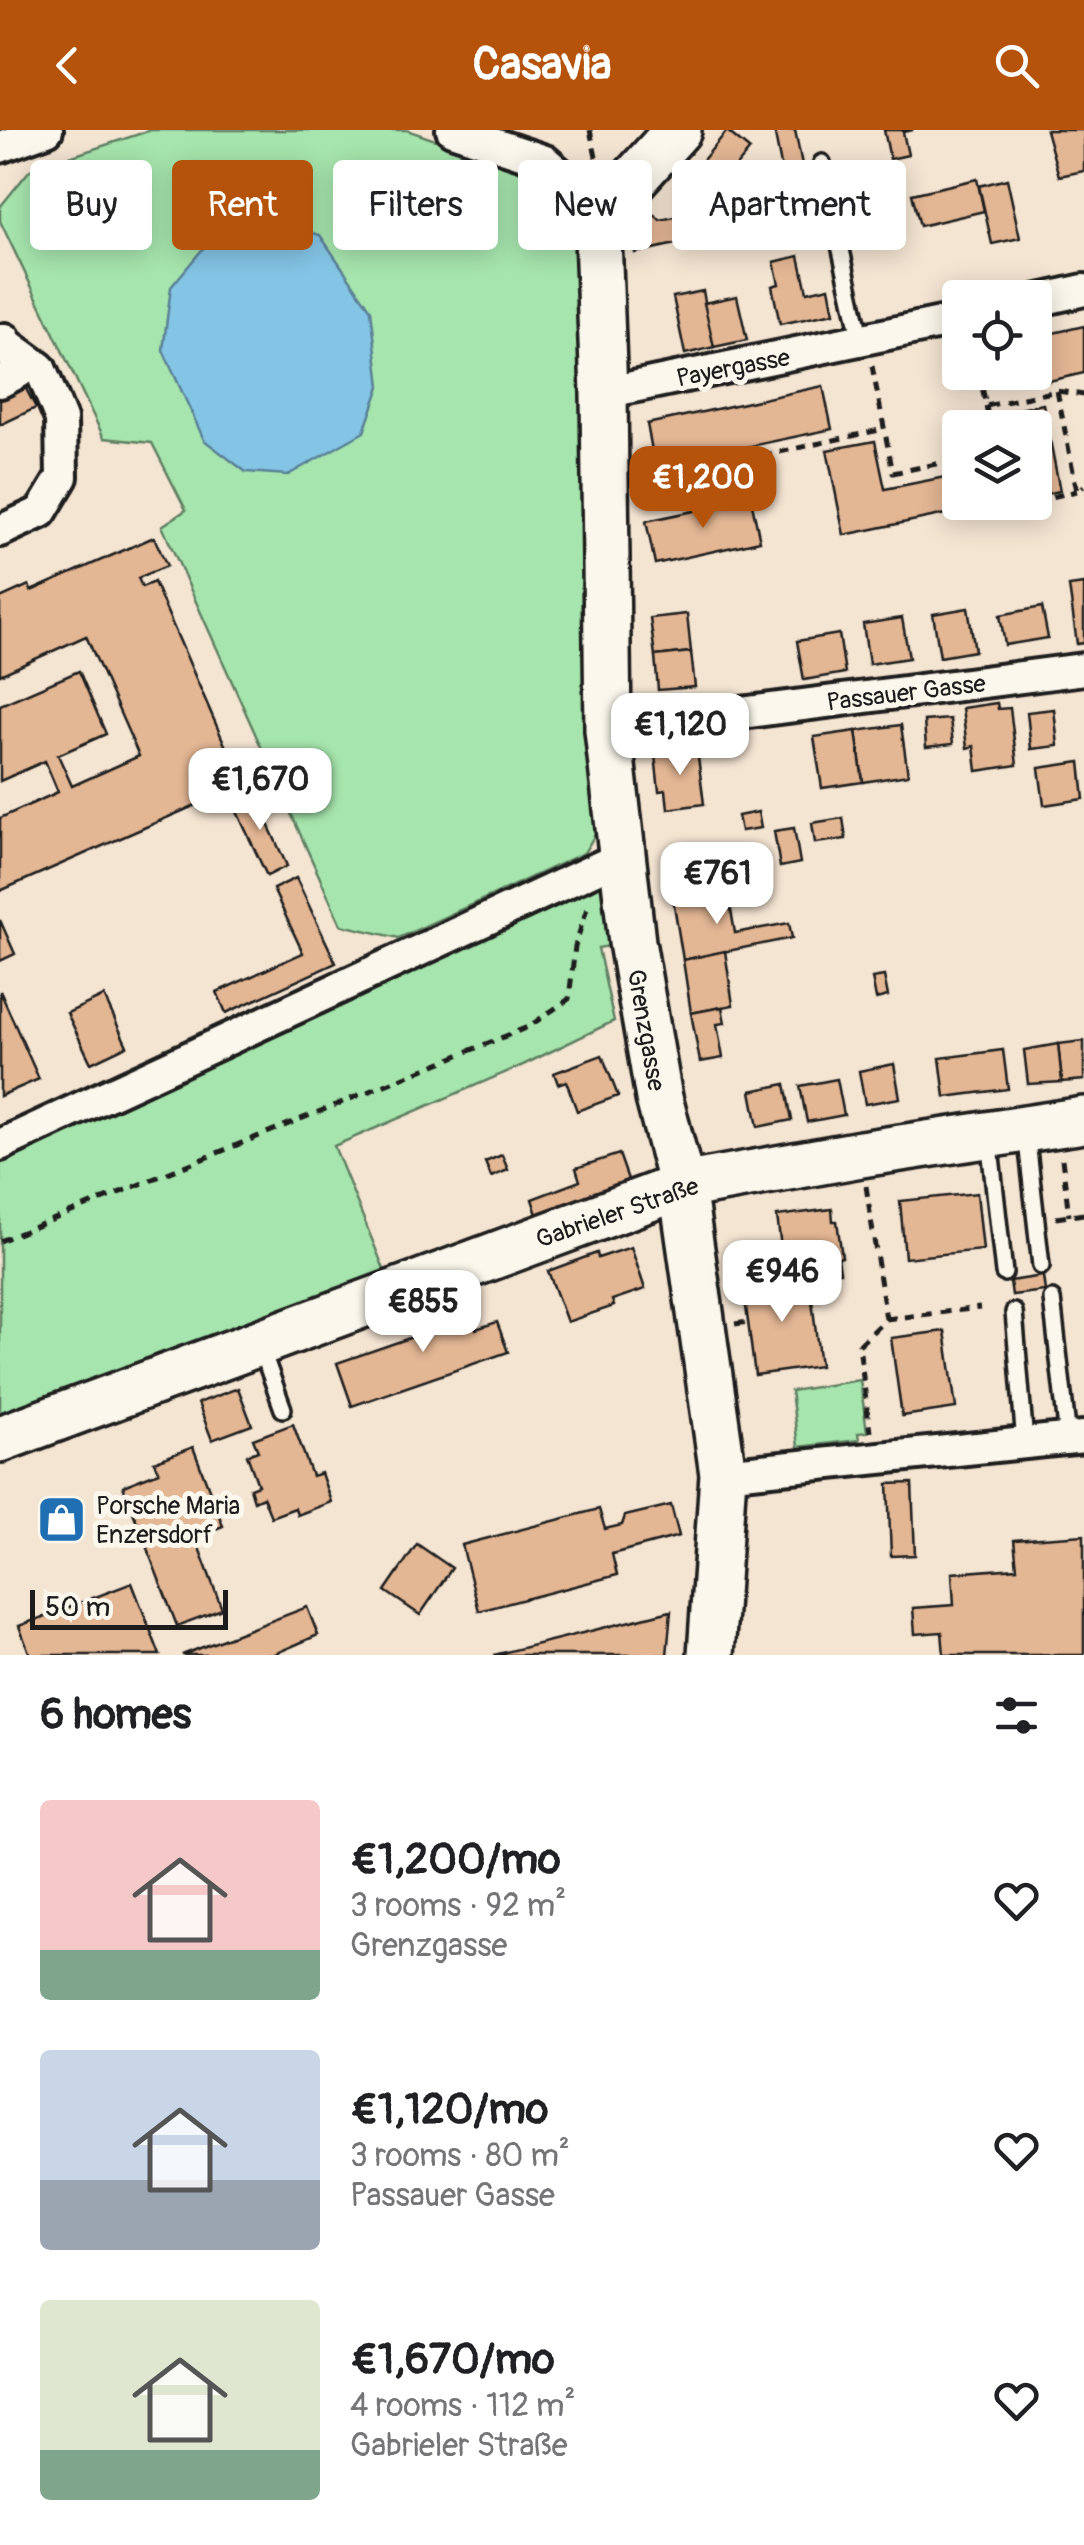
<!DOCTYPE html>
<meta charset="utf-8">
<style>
:root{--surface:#fff;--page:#f6f6f6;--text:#202124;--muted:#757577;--accent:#b45309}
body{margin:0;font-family:Pangolin,sans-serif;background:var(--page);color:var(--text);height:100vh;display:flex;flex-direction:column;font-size:38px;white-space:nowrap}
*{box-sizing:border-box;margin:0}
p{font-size:32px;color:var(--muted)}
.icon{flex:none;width:55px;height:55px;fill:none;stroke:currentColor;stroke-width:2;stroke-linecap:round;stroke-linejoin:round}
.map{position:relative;height:1525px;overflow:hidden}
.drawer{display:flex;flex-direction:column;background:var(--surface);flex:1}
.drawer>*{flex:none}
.banner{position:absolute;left:30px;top:30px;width:1025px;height:90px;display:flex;gap:20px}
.buttons{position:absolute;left:942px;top:150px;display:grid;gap:20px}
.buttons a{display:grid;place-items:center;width:110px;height:110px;border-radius:10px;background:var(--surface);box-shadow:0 5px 25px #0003;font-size:50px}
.scale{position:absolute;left:30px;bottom:25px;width:198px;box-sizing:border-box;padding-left:10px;border:5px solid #1c1c1c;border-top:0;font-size:28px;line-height:35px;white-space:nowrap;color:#1c1c1c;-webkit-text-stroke:8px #fbf7ec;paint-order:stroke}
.price{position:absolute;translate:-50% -85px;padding:0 22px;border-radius:20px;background:#fff;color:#222;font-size:32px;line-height:65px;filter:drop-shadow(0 2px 5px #0008)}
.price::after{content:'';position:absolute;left:50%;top:60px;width:30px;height:22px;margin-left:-15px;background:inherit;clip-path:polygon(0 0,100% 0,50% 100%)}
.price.selected{background:var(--accent);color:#fff}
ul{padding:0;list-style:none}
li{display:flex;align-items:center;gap:30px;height:250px;padding:0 40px}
li span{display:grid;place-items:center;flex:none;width:280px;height:200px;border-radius:10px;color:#555}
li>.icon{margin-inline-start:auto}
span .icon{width:120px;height:120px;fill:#fffc;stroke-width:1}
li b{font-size:42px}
h2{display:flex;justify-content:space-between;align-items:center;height:120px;padding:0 40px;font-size:42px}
.chip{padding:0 35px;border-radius:10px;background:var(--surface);box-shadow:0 5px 25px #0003;font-size:35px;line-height:90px}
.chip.selected{background:var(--accent);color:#fff}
header{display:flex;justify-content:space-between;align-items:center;height:130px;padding:0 40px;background:var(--accent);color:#fff;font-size:45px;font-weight:700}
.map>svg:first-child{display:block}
.green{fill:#a6e5ad;stroke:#618064;stroke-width:2.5}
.water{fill:#84c4e5;stroke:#5a8195;stroke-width:2.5}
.building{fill:#e3b694;stroke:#1c1c1c;stroke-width:2.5}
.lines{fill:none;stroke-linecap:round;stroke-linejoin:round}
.lane-casing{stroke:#1c1c1c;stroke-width:22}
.street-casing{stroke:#1c1c1c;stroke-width:38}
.secondary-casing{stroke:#1c1c1c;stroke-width:52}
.path{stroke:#1c1c1c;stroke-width:5;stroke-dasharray:10 8;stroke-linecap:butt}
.lane{stroke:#fbf7ec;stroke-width:15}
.street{stroke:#fbf7ec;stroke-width:30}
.secondary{stroke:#fbf7ec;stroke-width:45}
.labels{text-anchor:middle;stroke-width:10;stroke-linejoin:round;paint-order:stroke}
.street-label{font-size:25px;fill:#1c1c1c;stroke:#fbf7ec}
.poi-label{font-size:25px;fill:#1c1c1c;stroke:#fbf7ec;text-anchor:start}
</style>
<header><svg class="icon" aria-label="back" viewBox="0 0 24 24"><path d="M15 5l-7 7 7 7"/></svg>Casavia<svg class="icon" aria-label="search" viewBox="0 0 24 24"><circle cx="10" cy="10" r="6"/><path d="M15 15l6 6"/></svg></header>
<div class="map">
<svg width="1084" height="1525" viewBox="0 0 1084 1525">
<rect width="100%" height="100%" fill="#f4e4d2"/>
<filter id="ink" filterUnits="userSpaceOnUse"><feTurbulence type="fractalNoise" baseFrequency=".01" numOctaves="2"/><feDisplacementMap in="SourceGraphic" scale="20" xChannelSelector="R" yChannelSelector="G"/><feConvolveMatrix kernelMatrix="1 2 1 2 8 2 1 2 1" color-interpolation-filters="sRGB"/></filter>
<g filter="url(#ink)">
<g class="green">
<path d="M151 0H407L515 38 580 88 584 550 599 698 584 723 399 808 341 795 162 396 186 380 152 313 104 308 0 91V77L30 40Z"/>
<path d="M596 752 614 776 609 816 598 818 614 891 523 935 334 1016 386 1144 0 1296V1030Z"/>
<path d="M860 1250 867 1302 858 1303 859 1310 798 1317 791 1261Z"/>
</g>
<path class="water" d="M272 91 320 105 371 180 380 256 364 302 288 345 246 342 204 310 163 220 171 157 215 104Z"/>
<g class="building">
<path d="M774 0H795L812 84 635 123 634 111 655 85 660 90 787 65Z"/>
<path d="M884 0H913L903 2 908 25 890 29Z"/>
<path d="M1046 0H1084V41L1059 46Z"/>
<path d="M727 1 750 20 716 60 694 41Z"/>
<path d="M977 49 984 81 920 96 912 64Z"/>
<path d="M1007 49 1020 108 992 114 979 56Z"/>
<path d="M799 126 807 162 829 157 834 183 780 194 772 156 779 154 774 132Z"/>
<path d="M703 161 714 217 685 224 673 167Z"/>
<path d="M737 166 747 210 714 217 704 173Z"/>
<path d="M1084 196V243L1036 254 1035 207Z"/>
<path d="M23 253 36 278 0 295V264Z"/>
<path d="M823 256 832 299 655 336 647 294Z"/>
<path d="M1043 274 1060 361 1035 366V298H1000L997 284Z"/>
<path d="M875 311 885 359 960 344V372H1004L844 405 827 320Z"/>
<path d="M751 369 760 411 655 434 646 391Z"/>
<path d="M154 407 167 436 138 448 142 457 154 452 232 631 251 622 262 646 0 761V688L58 662 45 631 0 651V575L79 541 106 604 58 625 72 656 139 626 86 506 0 545V468L29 455 31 461Z"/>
<path d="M1084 454V513L1077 514 1069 456Z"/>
<path d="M1042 477 1048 508 1005 515 1000 485Z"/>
<path d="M968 478 975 521 940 527 933 484Z"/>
<path d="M687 484 691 522 655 526 650 488Z"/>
<path d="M902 488 909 528 869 534 863 494Z"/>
<path d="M839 504 845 543 804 550 797 511Z"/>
<path d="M691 522 695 557 658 560 655 526Z"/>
<path d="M997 573 998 579 1010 578 1017 635 977 641 974 616 967 618 962 578Z"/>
<path d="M1054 579 1058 616 1031 619 1027 582Z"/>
<path d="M950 589 953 614 926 617 924 591Z"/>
<path d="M901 595 908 645 863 652 856 601Z"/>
<path d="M856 601 863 652 822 658 814 607Z"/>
<path d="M697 619 704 674 668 679 666 660 659 661 655 625Z"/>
<path d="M1080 632 1084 669 1044 675 1039 638Z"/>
<path d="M253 661 287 736 267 746 232 671Z"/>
<path d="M758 682 761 698 741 701 738 686Z"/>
<path d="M843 688 846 709 815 713 812 693Z"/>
<path d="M794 698 800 733 780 737 774 701Z"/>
<path d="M716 719 721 746 715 747 718 760 678 769 670 729Z"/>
<path d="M296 748 336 833 226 883 217 862 303 823 273 759Z"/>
<path d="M718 760 721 775 730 774 735 803 789 793 792 808 683 830 673 769Z"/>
<path d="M0 790 15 824 0 831Z"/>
<path d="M725 821 733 875 691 883 683 830Z"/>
<path d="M884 846 888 866 876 869 872 848Z"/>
<path d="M0 861 39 949 0 966Z"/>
<path d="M104 866 127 916 91 933 67 883Z"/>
<path d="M722 877 725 893 717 894 723 928 700 932 691 883Z"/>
<path d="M1084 911V950L1062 952 1058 914Z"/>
<path d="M1058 914 1062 952 1028 954 1024 920Z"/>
<path d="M1003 920 1008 959 945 967 940 928Z"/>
<path d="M602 925 618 966 577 981 566 951 558 954 554 943Z"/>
<path d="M894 934 900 968 865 974 859 941Z"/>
<path d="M837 949 844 985 807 992 800 956Z"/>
<path d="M785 954 792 990 758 997 751 961Z"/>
<path d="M619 1024 631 1058 539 1091 532 1069 580 1051 576 1038Z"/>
<path d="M502 1025 508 1040 491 1047 485 1032Z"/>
<path d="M977 1063 983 1120 905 1128 900 1071Z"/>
<path d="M832 1079 833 1091H837L842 1127 838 1128 840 1142 785 1148 777 1086Z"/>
<path d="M631 1117 645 1159 612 1170 614 1176 567 1192 548 1141 597 1123 598 1128Z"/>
<path d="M809 1145 820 1236 755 1245 743 1154Z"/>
<path d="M1043 1146 1045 1161 1012 1165 1010 1151Z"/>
<path d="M466 1170 476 1199 497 1192 508 1222 352 1276 337 1233 427 1202 421 1186Z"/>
<path d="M945 1201 956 1278 902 1286 891 1208Z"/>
<path d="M238 1258 252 1295 212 1310 198 1273Z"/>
<path d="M293 1294 312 1346 321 1343 331 1372 297 1385 295 1378 271 1387 263 1367 254 1371 250 1358 258 1355 247 1325 258 1321 253 1309Z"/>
<path d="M193 1317 223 1396 195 1407 222 1479 177 1496 123 1356 159 1342 154 1332Z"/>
<path d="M912 1353 915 1425 891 1426 888 1354Z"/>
<path d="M671 1375 679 1406 612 1424 617 1445 479 1481 462 1415 599 1379 605 1399 622 1395 625 1386Z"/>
<path d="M1084 1405V1525H944L942 1502 915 1504 913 1478 954 1475 952 1443 1017 1438 1014 1410Z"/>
<path d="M417 1414 452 1438 420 1485 385 1461Z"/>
<path d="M132 1453 160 1525H30L19 1496Z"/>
<path d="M307 1477 318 1505 272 1525H182Z"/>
<path d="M671 1481 667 1525H494Z"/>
</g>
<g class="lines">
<defs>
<g id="lane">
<path d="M822 33 861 211"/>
<path d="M1026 1002 1041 1136"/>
<path d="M989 1008 1004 1143"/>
<path d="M1052 1169 1068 1308"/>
<path d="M1014 1182 1025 1313"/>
<path d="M260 1215 283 1279"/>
</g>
<g id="street">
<path d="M452 0 545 31 604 82"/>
<path d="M0 17 47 0"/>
<path d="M1035 171 1084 160"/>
<path d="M0 252 19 242 5 209"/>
<path d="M604 263 960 189"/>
<path d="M0 401 41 382 62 347 61 289 40 238 7 214"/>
<path d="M608 600 1084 539"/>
<path d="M0 1015 621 727"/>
<path d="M723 1344 1084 1307"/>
</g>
<g id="secondary">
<path d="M678 0 604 82 598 107 604 263 608 600 632 812 659 968 682 1056 723 1344 711 1525"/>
<path d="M0 1309 682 1056 861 1024 1084 990"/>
</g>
</defs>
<use href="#lane" class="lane-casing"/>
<use href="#street" class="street-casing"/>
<use href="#secondary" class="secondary-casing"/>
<g class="path">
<path d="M590 0 598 36"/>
<path d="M872 236 893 343 960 329"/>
<path d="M979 242 986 276 1057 261 1084 265"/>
<path d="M1057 261 1077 361 1084 356"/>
<path d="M986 276 990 298"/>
<path d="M690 342 698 380"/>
<path d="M639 353 884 299"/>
<path d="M1035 371 1077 361"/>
<path d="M1062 1029 1069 1086"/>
<path d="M866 1056 886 1189 859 1215 870 1302"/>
<path d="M1056 1088 1084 1084"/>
<path d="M0 1111 528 897 569 869 575 816 589 772"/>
<path d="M886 1189 980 1178"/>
<path d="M735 1194 748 1192"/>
</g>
<use href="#lane" class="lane"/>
<use href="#street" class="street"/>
<use href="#secondary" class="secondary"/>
</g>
</g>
<defs>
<symbol id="shop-square" viewBox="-11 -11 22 22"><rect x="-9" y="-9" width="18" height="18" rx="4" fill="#1f6fb2" stroke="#fbf7ec"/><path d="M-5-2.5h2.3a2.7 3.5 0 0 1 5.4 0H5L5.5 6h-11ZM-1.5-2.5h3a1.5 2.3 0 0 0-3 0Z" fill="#fff"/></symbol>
</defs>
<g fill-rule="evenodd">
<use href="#shop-square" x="34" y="1362" width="55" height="55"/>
</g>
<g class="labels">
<g class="street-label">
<text transform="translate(733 237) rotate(-11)" y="9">Payergasse</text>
<text transform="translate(906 562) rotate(-7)" y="9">Passauer Gasse</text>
<text transform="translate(647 900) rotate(80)" y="9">Grenzgasse</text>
<text transform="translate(617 1082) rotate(-19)" y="9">Gabrieler Straße</text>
</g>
<g class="poi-label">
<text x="96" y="1384">Porsche Maria<tspan x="96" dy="29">Enzersdorf</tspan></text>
</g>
</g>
</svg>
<div class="buttons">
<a><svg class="icon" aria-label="locate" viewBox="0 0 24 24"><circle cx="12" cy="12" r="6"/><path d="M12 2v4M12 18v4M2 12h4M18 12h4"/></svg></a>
<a><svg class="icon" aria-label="layers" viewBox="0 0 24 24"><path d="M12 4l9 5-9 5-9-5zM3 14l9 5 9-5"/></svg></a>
</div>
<div class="scale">50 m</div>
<b class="price selected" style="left:703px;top:401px">€1,200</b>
<b class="price" style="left:680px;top:648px">€1,120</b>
<b class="price" style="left:260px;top:703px">€1,670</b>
<b class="price" style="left:717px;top:797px">€761</b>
<b class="price" style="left:782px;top:1195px">€946</b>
<b class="price" style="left:423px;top:1225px">€855</b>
<div class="banner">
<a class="chip">Buy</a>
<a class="chip selected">Rent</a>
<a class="chip">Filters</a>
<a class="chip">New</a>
<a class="chip">Apartment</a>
</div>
</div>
<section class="drawer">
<h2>6 homes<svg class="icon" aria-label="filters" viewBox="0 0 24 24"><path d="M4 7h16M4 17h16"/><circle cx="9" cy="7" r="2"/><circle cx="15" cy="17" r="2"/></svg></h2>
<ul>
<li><span style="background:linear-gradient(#f6c9c9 75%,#7fa58c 0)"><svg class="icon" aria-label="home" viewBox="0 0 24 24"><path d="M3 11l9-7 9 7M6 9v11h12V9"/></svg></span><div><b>€1,200/mo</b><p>3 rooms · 92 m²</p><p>Grenzgasse</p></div><svg class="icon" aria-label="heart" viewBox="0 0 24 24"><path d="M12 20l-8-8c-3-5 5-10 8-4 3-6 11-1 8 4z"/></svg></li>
<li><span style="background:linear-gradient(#c9d6e8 65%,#9aa5b1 0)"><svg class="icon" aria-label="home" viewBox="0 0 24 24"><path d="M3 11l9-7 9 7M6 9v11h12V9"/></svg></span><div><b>€1,120/mo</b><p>3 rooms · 80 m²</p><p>Passauer Gasse</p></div><svg class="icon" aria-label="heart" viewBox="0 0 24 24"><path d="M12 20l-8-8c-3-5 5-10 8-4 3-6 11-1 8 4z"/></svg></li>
<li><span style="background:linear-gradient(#dfe7d0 75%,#7fa58c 0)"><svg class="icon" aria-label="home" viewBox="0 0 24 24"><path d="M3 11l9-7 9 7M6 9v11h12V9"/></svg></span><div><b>€1,670/mo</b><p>4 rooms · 112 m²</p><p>Gabrieler Straße</p></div><svg class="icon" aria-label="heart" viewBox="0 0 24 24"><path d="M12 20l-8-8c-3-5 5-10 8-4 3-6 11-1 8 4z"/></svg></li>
</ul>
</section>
